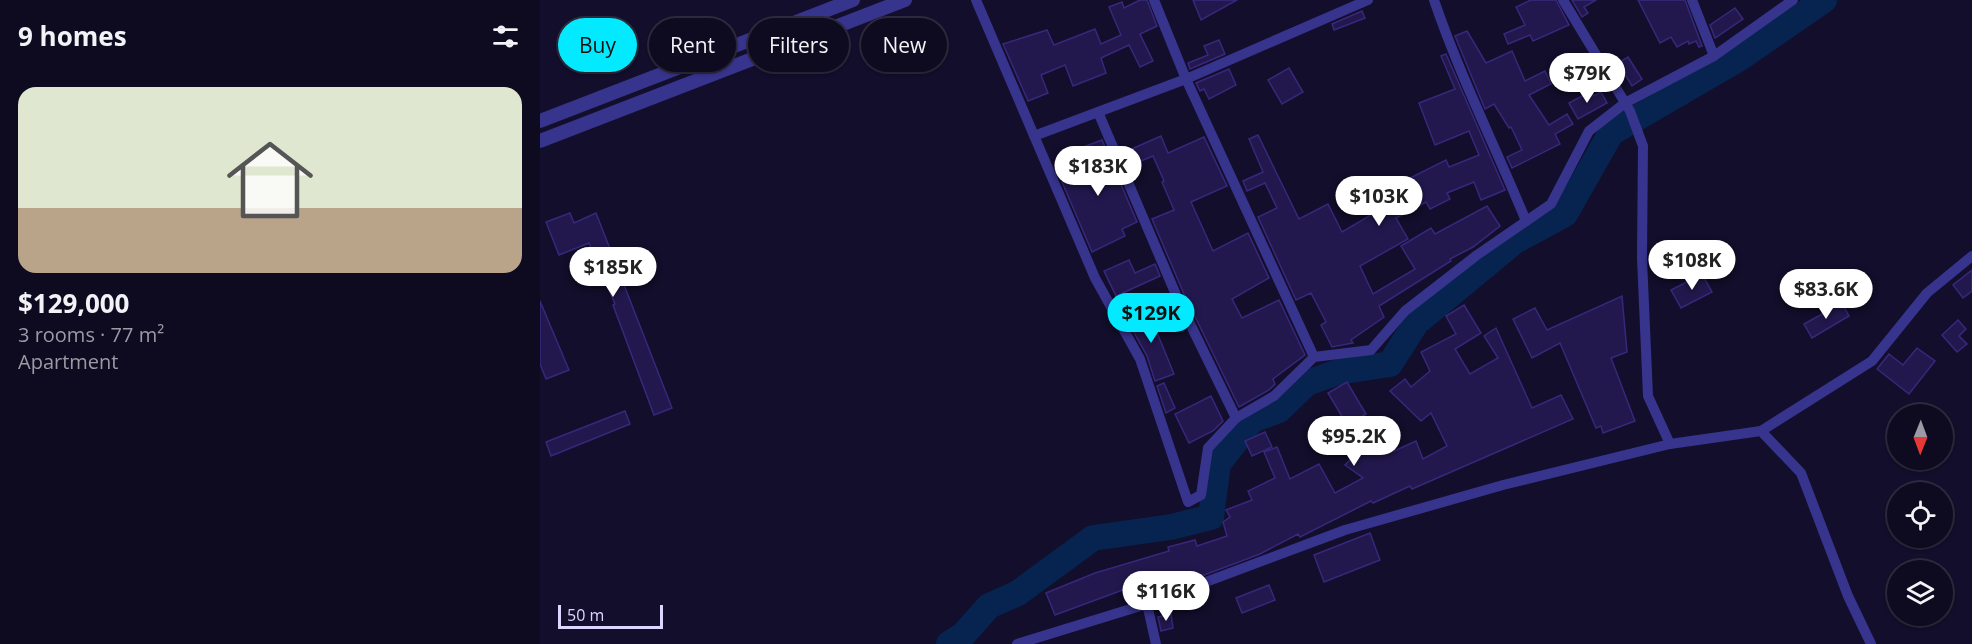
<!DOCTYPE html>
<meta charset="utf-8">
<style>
:root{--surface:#0e0a20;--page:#1c182d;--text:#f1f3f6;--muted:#9b9aa5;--line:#2e2b3e;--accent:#03e9ff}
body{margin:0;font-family:"Open Sans",sans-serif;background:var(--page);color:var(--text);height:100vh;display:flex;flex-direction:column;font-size:22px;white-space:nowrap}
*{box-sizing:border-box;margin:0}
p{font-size:20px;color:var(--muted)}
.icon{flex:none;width:33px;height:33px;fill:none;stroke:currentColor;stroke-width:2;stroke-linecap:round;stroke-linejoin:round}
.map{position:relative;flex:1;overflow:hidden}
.side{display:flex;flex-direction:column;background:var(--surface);width:540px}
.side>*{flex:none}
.guide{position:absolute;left:18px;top:18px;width:570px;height:54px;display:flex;gap:12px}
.needle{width:39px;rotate:181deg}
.buttons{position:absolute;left:1347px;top:404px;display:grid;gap:12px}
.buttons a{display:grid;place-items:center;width:66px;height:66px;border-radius:50%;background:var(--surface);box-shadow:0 2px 4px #0004,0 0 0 2px var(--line);font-size:30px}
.scale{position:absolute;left:18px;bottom:15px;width:105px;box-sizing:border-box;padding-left:6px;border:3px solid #dbd7ff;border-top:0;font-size:16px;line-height:21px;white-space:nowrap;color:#dbd7ff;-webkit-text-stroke:4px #120e2b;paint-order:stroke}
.price{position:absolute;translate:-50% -51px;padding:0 14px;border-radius:21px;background:#fff;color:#222;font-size:20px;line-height:39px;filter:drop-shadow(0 2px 3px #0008)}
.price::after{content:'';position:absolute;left:50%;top:36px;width:18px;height:14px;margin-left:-9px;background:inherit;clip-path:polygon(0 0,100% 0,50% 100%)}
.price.selected{background:var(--accent);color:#111}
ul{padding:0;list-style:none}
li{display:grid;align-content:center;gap:12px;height:318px;padding:0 18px}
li+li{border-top:2px solid var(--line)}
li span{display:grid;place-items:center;height:186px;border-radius:18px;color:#555}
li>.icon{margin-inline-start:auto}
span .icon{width:108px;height:108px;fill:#fffc;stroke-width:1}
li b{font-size:26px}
h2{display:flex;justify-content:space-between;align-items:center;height:72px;padding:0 18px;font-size:26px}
.tag{padding:0 21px;border-radius:27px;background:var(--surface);box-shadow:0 2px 4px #0004,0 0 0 2px var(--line);font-size:21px;line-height:54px}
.tag.selected{background:var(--accent);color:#111}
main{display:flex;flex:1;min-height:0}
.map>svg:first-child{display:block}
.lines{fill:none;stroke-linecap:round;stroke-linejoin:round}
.river{stroke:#072350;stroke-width:26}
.building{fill:#22184d;stroke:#37287c;stroke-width:1.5}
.minor{stroke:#37348e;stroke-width:10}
.tertiary{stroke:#37348e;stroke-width:14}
</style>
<main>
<section class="side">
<h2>9 homes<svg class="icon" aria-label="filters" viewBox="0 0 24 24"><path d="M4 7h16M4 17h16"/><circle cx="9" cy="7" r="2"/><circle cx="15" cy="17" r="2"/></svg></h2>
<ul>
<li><span style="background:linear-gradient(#dfe7d0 65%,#b9a48a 0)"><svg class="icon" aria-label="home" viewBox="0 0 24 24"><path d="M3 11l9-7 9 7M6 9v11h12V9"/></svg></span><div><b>$129,000</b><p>3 rooms · 77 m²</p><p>Apartment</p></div></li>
</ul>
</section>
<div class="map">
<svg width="1432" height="644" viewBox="0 0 1432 644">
<rect width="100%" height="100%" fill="#120e2b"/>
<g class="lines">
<path class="river" d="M409 644 423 635 449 606 478 593 553 538 631 527 671 517 678 464 712 420 739 410 767 383 798 372 850 364 876 323 975 241 1025 214 1071 133 1200 58 1284 0"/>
</g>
<g class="building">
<path d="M600 0H607L617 26 600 34 613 61 600 67 589 45 561 58 566 73 533 86 525 65 501 75 508 93 488 101 463 44 507 30 514 45 555 29 561 44 581 35 569 7 582 2 584 8Z"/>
<path d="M653 0H697L661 20Z"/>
<path d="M991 0H1016L1029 25 993 41 990 35 968 44 964 34 985 25 976 7Z"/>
<path d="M1032 0H1056L1044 7 1048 13 1042 17Z"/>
<path d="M1098 0H1145L1162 46 1159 47 1156 41 1149 44 1148 41 1137 47 1131 37 1120 43Z"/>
<path d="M1195 8 1203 19 1175 38 1170 25Z"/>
<path d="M822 11 825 18 794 30 792 24Z"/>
<path d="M927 31 946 63 972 51 985 81 1005 71 1011 84 989 95 1009 125 1027 114 1033 124 1015 134 1020 144 972 168 967 157 982 150 971 127 969 128 954 104 945 109 915 36Z"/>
<path d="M679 40 685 54 650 69 648 63 668 55 664 46Z"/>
<path d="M906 54 965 190 941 200 934 182 907 193 910 199 890 209 886 202 856 218 868 239 820 266 833 294 875 269 861 246 891 228 895 234 947 206 960 226 933 247 910 259 911 261 839 306 844 317 811 340 813 343 792 347 781 325 786 322 771 293 756 300 718 217 737 208 725 183 707 191 703 181 723 172 709 139 718 135 759 219 788 204 802 232 843 208 836 195 906 160 909 167 939 155 929 131 895 145 879 103 915 89 901 56Z"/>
<path d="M1088 57 1102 79 1092 86 1078 63Z"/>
<path d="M749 68 763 92 742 104 728 80Z"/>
<path d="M689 69 696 85 669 99 664 89 660 91 656 83Z"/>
<path d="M1051 91 1054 96 1061 92 1067 103 1038 119 1029 103Z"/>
<path d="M621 136 628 153 664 137 687 186 651 202 673 251 708 233 729 278 692 299 702 318 739 300 765 355 733 379 735 384 729 390 699 407 644 294 612 219 634 210 622 182 624 181 613 156 589 166 582 148 585 147 587 151Z"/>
<path d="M562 140 597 222 582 229 585 236 552 252 522 182 538 176 530 152Z"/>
<path d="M30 213 34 223 56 213 132 408 114 415 73 305 75 304 49 243 19 255 6 222Z"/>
<path d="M589 260 595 273 615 264 620 276 576 296 564 271Z"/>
<path d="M1432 270V291L1423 298 1413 285Z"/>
<path d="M1162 274 1172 292 1141 308 1131 290Z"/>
<path d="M1082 296 1087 352 1071 358 1095 421 1063 433 1061 426 1056 428 1020 343 992 358 973 319 995 308 1007 330Z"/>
<path d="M0 301 29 370 6 379 0 364Z"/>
<path d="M1302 303 1309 316 1272 338 1264 324Z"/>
<path d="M924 305 941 333 915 349 930 374 958 358 944 336 956 328 992 408 1021 395 1033 419 872 489 870 486 833 503 831 501 760 537 758 534 720 554 643 583 591 598 588 588 515 615 506 593 555 573 629 551 628 547 655 540 657 546 687 536 683 522 690 517 686 510 712 500 708 491 735 478 724 452 737 447 750 479 779 464 795 493 823 478 805 465 815 455 803 442 812 433 788 393 807 382 826 414 821 417 854 451 876 441 883 459 907 446 891 413 881 421 850 391 865 379 871 387 890 371 881 352 916 334 906 316Z"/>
<path d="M607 308 634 374 615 381 607 356 586 318Z"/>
<path d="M1418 320 1426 329 1419 336 1427 344 1417 352 1402 335Z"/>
<path d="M1377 348 1395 361 1369 394 1337 369 1349 354 1363 365Z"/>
<path d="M624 383 635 408 626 413 617 386Z"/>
<path d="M671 396 683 421 673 431 649 443 635 414Z"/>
<path d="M85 411 90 424 11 456 6 442Z"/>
<path d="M725 432 732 447 712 456 705 441Z"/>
<path d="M830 533 840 560 784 582 774 555Z"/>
<path d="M729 585 735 600 702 613 696 598Z"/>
<path d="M631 614 633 628 621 631 618 617Z"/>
</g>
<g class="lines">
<g class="minor">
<path d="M436 0 555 278 600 359 648 502 661 495 668 448 696 418 734 396 774 357 831 350 865 311 937 255 1011 204 1049 131 1085 103 1174 56 1253 0"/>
<path d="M614 0 646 79 774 357"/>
<path d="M894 0C919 74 956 148 986 221"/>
<path d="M1023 0 1090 111 1103 146 1102 259 1108 396 1130 444"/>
<path d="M1152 0 1174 56"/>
<path d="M558 112 637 297 696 418"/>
<path d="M494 136 646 79 828 0"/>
<path d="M1221 431 1332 361 1387 293 1432 256"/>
<path d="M607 604 616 644"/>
<path d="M477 644 607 604 805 530 963 485 1130 444 1221 431 1261 473 1308 596 1331 644"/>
</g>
<g class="tertiary">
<path d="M0 121 313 0"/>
<path d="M0 141 365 0"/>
</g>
</g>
</svg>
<div class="buttons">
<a><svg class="needle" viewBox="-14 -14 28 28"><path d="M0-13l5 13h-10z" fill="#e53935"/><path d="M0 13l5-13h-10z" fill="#9b9aa5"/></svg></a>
<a><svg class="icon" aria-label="locate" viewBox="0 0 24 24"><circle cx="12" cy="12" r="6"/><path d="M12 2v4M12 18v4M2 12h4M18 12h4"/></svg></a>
<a><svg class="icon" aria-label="layers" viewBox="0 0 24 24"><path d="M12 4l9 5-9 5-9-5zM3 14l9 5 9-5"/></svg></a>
</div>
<div class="scale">50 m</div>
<b class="price" style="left:1047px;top:104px">$79K</b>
<b class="price" style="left:558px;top:197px">$183K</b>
<b class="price" style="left:839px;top:227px">$103K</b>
<b class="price" style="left:1152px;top:291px">$108K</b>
<b class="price" style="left:73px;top:298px">$185K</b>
<b class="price" style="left:1286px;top:320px">$83.6K</b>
<b class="price selected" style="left:611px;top:344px">$129K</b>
<b class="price" style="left:814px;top:467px">$95.2K</b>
<b class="price" style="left:626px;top:622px">$116K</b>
<div class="guide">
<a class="tag selected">Buy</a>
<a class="tag">Rent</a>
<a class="tag">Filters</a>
<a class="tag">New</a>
</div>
</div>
</main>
